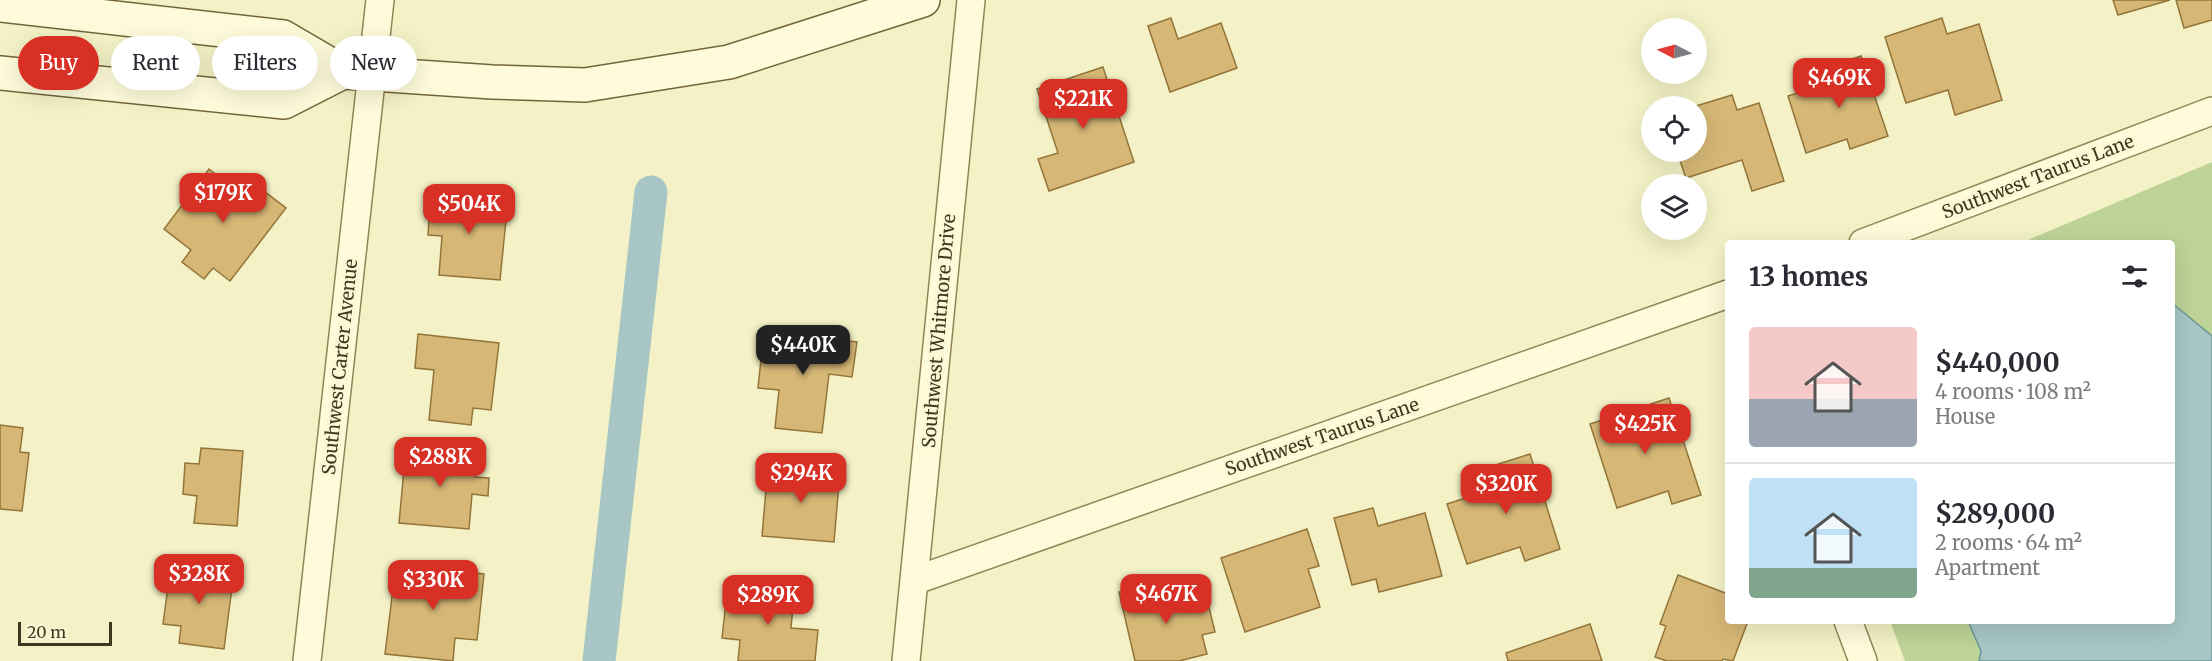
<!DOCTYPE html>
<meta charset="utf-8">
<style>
:root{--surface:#fff;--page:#f7f7f7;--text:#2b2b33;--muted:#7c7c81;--line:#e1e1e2;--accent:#d93025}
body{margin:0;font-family:Merriweather,serif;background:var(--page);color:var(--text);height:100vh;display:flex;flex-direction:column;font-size:22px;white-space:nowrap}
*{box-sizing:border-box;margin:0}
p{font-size:20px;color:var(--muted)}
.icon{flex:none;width:33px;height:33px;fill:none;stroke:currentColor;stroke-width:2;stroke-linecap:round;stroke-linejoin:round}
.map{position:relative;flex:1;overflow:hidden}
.drawer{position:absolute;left:1725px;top:240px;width:450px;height:384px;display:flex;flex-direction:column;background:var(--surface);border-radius:6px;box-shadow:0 6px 24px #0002}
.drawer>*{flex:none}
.guide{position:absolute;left:18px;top:36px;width:570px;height:54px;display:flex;gap:12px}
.needle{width:39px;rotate:276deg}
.tools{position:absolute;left:1641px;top:18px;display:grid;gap:12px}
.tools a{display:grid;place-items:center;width:66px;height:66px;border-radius:50%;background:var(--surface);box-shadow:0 6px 24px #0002;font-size:30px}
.scale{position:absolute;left:18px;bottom:15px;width:94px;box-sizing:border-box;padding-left:6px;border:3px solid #3f371e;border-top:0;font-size:16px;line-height:21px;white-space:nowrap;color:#3f371e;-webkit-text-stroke:4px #faf8d5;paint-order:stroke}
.price{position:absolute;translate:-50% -51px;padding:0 14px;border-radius:12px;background:var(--accent);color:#fff;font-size:20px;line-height:39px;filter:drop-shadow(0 2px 3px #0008)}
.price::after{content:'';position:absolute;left:50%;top:36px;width:18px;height:14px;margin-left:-9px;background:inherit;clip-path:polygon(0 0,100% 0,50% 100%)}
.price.current{background:#222;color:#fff}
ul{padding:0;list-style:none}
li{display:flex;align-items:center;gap:18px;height:150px;padding:0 24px}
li+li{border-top:2px solid var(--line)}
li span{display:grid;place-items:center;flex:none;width:168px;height:120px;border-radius:6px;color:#555}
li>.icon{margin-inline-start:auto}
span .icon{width:72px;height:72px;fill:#fffc;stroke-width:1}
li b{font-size:26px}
h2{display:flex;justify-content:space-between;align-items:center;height:72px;padding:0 24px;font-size:26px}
.chip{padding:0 21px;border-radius:27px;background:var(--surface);box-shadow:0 6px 24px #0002;font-size:21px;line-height:54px}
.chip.current{background:var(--accent);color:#fff}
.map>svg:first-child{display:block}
.green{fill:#bdd397}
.water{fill:#a7c6c5;stroke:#6c9696;stroke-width:1.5}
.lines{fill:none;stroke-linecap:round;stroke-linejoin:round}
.canal{stroke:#a7c6c5;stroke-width:33}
.building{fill:#d6b776;stroke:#93753a;stroke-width:1.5}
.street-casing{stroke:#918558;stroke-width:30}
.secondary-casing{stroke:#73653b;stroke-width:36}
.street{stroke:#fdfbd9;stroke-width:27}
.secondary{stroke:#fdfbd9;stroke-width:33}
.labels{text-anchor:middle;stroke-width:6;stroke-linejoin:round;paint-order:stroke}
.street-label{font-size:18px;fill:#3f371e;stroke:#faf8d5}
</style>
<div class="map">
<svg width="2212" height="661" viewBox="0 0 2212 661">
<rect width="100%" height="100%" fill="#f3f1c5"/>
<g class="green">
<path d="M2212 162V336L2172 303V243H2021Z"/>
<path d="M1890 621H1968L1981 651 1979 661H1905Z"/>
</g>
<path class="water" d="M2172 303 2212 336V661H1979L1981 651 1968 621H2172Z"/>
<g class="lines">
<path class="canal" d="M599 661 651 192"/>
</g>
<g class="building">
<path d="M2113 0H2170L2118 15Z"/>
<path d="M2176 0H2212V20L2184 28Z"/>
<path d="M1171 18 1178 39 1221 23 1237 68 1170 92 1148 26Z"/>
<path d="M1942 18 1947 34 1979 24 2002 100 1955 115 1948 90 1906 103 1885 37Z"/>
<path d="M1861 56 1888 136 1850 149 1847 139 1806 153 1788 96 1826 84 1822 69Z"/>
<path d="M1103 67 1134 162 1049 191 1038 159 1058 153 1037 89Z"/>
<path d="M1732 95 1737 110 1759 103 1784 181 1752 191 1742 160 1686 178 1677 152H1696V126L1702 124 1696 106Z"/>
<path d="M209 169 233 188 243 175 286 208 230 281 213 268 204 279 182 262 191 250 164 229Z"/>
<path d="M431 193 508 200 500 280 439 275 442 236 428 235Z"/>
<path d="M764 331 857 342 852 377 829 374 822 433 775 428 779 390 758 388Z"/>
<path d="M418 334 499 343 491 410 473 408 471 425 429 420 434 370 415 368Z"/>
<path d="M1669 398 1701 495 1672 504 1668 491 1617 508 1590 424Z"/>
<path d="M0 425 23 428 20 452 29 453 22 511 0 509Z"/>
<path d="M201 448 243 451 237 526 194 523 197 496 183 494 185 463 199 464Z"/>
<path d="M406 448 477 454 475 477 489 478 488 496 472 494 469 529 399 523Z"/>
<path d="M1530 454 1560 549 1525 561 1520 547 1467 564 1447 504 1496 488 1489 467Z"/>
<path d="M768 466 840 472 834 542 762 536Z"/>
<path d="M1373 508 1378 526 1425 513 1442 576 1379 592 1376 579 1352 585 1334 518Z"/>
<path d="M1307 529 1319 566 1308 569 1320 607 1245 632 1221 558Z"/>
<path d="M171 564 234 572 224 649 179 643 181 626 163 624Z"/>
<path d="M396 564 484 574 477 640 455 638 453 661 385 654Z"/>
<path d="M1678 575 1728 594V621H1748L1733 661 1723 659 1722 661H1667L1655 657 1666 626 1660 624Z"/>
<path d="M746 582 795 587 791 628 818 630 815 661H738L740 640 722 638 726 602 743 604Z"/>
<path d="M1154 584 1158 602 1205 591 1215 632 1202 635 1207 654 1179 661H1135L1119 592Z"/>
<path d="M1590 624 1602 661H1508L1506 653Z"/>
</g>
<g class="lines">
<defs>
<g id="street">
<path d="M1863 243 2212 111"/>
<path d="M916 580 1728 294"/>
<path d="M1848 621 1863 661"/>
<path d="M307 661 380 0"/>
<path d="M906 661 971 0"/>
</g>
<g id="secondary">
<path d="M0 5 283 37 343 72 492 82 585 85 729 62 923 0"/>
<path d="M0 73 284 102 343 72"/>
</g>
</defs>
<use href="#street" class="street-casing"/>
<use href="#secondary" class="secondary-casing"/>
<use href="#street" class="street"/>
<use href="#secondary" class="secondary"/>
</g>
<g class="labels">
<g class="street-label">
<text transform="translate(2038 177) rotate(-21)" y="6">Southwest Taurus Lane</text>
<text transform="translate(939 331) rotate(-85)" y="6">Southwest Whitmore Drive</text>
<text transform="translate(340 367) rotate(-84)" y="6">Southwest Carter Avenue</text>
<text transform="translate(1322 437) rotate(-19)" y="6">Southwest Taurus Lane</text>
</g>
</g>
</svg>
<div class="tools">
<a><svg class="needle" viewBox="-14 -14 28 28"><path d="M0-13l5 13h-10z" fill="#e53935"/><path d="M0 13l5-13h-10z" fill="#7c7c81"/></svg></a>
<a><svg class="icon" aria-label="locate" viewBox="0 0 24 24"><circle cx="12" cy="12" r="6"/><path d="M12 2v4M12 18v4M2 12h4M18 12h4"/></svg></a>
<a><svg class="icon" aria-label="layers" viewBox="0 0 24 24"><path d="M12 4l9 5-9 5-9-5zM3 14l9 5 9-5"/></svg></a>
</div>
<div class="scale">20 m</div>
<b class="price" style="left:1839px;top:109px">$469K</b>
<b class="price" style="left:1083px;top:130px">$221K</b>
<b class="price" style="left:223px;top:224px">$179K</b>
<b class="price" style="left:469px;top:235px">$504K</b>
<b class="price current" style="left:803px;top:376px">$440K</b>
<b class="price" style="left:1645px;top:455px">$425K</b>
<b class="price" style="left:440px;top:488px">$288K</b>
<b class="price" style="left:801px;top:504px">$294K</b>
<b class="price" style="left:1506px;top:515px">$320K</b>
<b class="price" style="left:199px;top:605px">$328K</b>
<b class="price" style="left:433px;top:611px">$330K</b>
<b class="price" style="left:1166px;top:625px">$467K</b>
<b class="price" style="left:768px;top:626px">$289K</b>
<div class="guide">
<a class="chip current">Buy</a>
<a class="chip">Rent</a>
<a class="chip">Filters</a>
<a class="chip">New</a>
</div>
<section class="drawer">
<h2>13 homes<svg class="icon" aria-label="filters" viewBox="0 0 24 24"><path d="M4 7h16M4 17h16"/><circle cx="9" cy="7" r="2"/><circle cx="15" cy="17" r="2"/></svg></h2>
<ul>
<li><span style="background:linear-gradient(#f6c9c9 60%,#9aa5b1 0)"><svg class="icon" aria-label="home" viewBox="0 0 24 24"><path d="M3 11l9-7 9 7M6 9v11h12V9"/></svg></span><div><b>$440,000</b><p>4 rooms · 108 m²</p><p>House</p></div></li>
<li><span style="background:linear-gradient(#bfe0f5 75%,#7fa58c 0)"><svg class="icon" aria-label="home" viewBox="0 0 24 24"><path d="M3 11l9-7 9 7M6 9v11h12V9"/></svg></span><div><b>$289,000</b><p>2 rooms · 64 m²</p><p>Apartment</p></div></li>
</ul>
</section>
</div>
